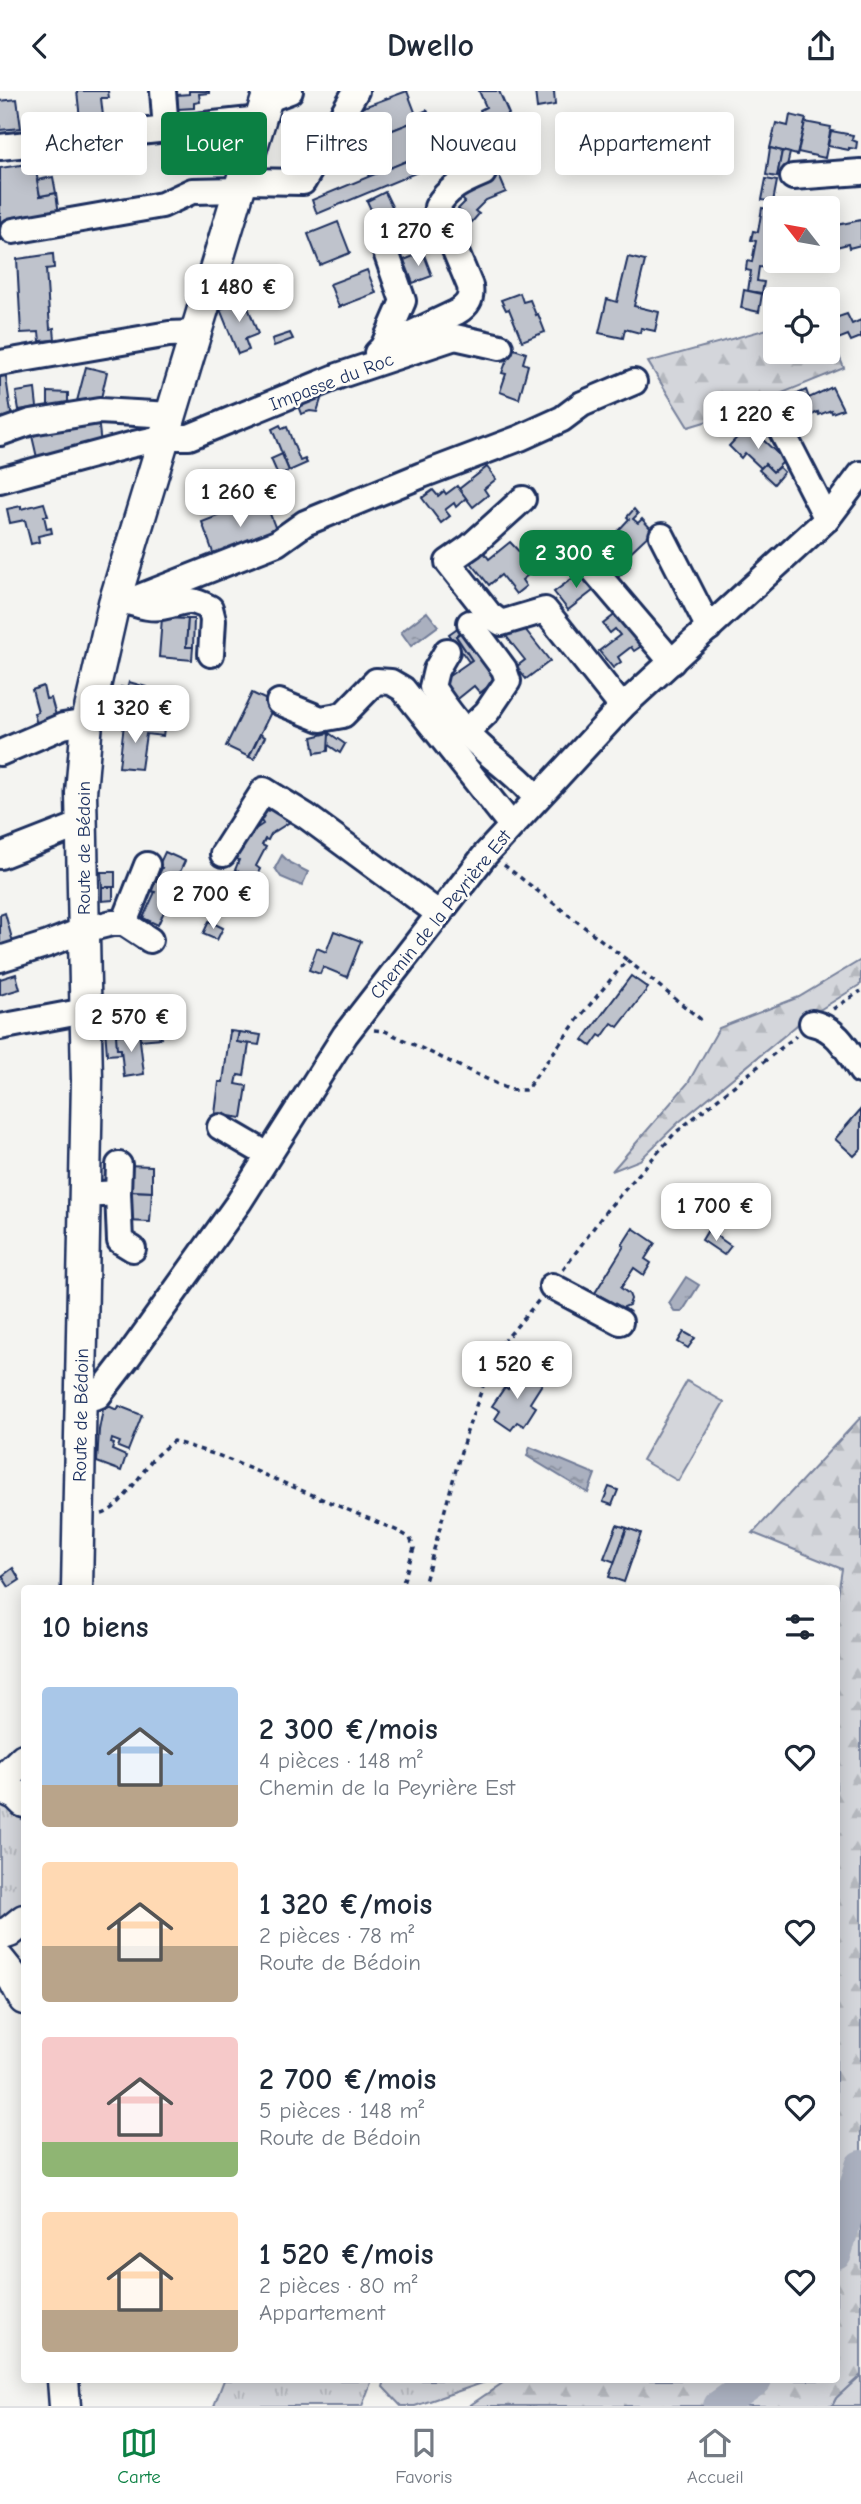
<!DOCTYPE html>
<html lang="fr">
<meta charset="utf-8">
<style>
:root{--surface:#fff;--page:#f2f2f3;--text:#1f2937;--muted:#747a83;--line:#e0e1e3;--accent:#0b8043}
body{margin:0;font-family:"Comic Neue",sans-serif;background:var(--page);color:var(--text);height:100vh;display:flex;flex-direction:column;font-size:26px;white-space:nowrap}
*{box-sizing:border-box;margin:0}
p{font-size:23px;color:var(--muted)}
.icon{flex:none;width:38px;height:38px;fill:none;stroke:currentColor;stroke-width:2;stroke-linecap:round;stroke-linejoin:round}
.map{position:relative;flex:1;overflow:hidden}
.side{position:absolute;left:21px;top:1494px;width:819px;height:798px;display:flex;flex-direction:column;background:var(--surface);border-radius:7px;box-shadow:0 4px 18px #0003}
.side>*{flex:none}
.banner{position:absolute;left:21px;top:21px;width:819px;height:63px;display:flex;gap:14px}
.needle{width:46px;rotate:301deg}
.fabs{position:absolute;left:763px;top:105px;display:grid;gap:14px}
.fabs a{display:grid;place-items:center;width:77px;height:77px;border-radius:7px;background:var(--surface);box-shadow:0 4px 18px #0003;font-size:35px}
.price{position:absolute;translate:-50% -60px;padding:0 16px;border-radius:14px;background:#fff;color:#222;font-size:23px;line-height:46px;filter:drop-shadow(0 2px 4px #0008)}
.price::after{content:'';position:absolute;left:50%;top:42px;width:21px;height:16px;margin-left:-10px;background:inherit;clip-path:polygon(0 0,100% 0,50% 100%)}
.price.selected{background:var(--accent);color:#fff}
ul{padding:0;list-style:none}
li{display:flex;align-items:center;gap:21px;height:175px;padding:0 21px}
li span{display:grid;place-items:center;flex:none;width:196px;height:140px;border-radius:7px;color:#555}
li>.icon{margin-inline-start:auto}
span .icon{width:84px;height:84px;fill:#fffc;stroke-width:1}
li b{font-size:30px}
h2{display:flex;justify-content:space-between;align-items:center;height:84px;padding:0 21px;font-size:30px}
.tag{padding:0 24px;border-radius:7px;background:var(--surface);box-shadow:0 4px 18px #0003;font-size:24px;line-height:63px}
.tag.selected{background:var(--accent);color:#fff}
header{display:flex;justify-content:space-between;align-items:center;height:91px;padding:0 21px;background:var(--surface);font-size:32px;font-weight:700}
.tab-bar{display:flex;justify-content:space-around;align-items:center;height:98px;border-top:2px solid var(--line);background:var(--surface);font-size:19px;color:var(--muted)}
.tab-bar a{display:grid;justify-items:center;gap:4px}
.tab-bar .selected{color:var(--accent)}
.map>svg:first-child{display:block}
.grass{fill:url(#grass-tufts);stroke:#78829c;stroke-width:2}
.forest{fill:url(#forest-firs);stroke:#78829c;stroke-width:2}
.park{fill:#d4d6db;stroke:#78829c;stroke-width:2}
.water{fill:url(#water-ripples);stroke:#717c98;stroke-width:2}
.lines{fill:none;stroke-linecap:round;stroke-linejoin:round}
.river{stroke:#aab0bf;stroke-width:32}
.building{fill:#bfc3cc;stroke:#1b2f5e;stroke-width:2}
.minor-casing{stroke:#1b2f5e;stroke-width:30}
.major-casing{stroke:#1b2f5e;stroke-width:35}
.path{stroke:#1b2f5e;stroke-width:3.5;stroke-dasharray:5 5;stroke-linecap:butt}
.minor{stroke:#fdfcf7;stroke-width:24}
.major{stroke:#fdfcf7;stroke-width:30}
.labels{text-anchor:middle;stroke-width:5;stroke-linejoin:round;paint-order:stroke}
.street-label{font-size:19px;fill:#1b2f5e;stroke:#fdfcf7}
</style>
<header><svg class="icon" aria-label="back" viewBox="0 0 24 24"><path d="M15 5l-7 7 7 7"/></svg>Dwello<svg class="icon" aria-label="share" viewBox="0 0 24 24"><path d="M12 15V3M7 8l5-5 5 5M5 13v7h14v-7"/></svg></header>
<div class="map">
<svg width="861" height="2315" viewBox="0 0 861 2315">
<defs>
<pattern id="grass-tufts" width="24" height="20" patternUnits="userSpaceOnUse" patternTransform="scale(1.75)"><rect width="24" height="20" fill="#d4d6db"/><path d="M3 7l-1-3M5 7V3M7 7l1-3M15 17l-1-3M17 17v-4M19 17l1-3" fill="none" stroke="#b5b8be"/></pattern>
<pattern id="forest-firs" width="22" height="20" patternUnits="userSpaceOnUse" patternTransform="scale(1.75)"><rect width="22" height="20" fill="#d4d6db"/><path d="M5 1l3.5 6h-7zM16 11l3.5 6h-7z" fill="#b5b8be"/></pattern>
<pattern id="water-ripples" width="26" height="14" patternUnits="userSpaceOnUse" patternTransform="scale(1.75)"><rect width="26" height="14" fill="#aab0bf"/><path d="M2 4q2-2 4 0t4 0M15 11q2-2 4 0t4 0" fill="none" stroke="#8a909e"/></pattern>
</defs>
<rect width="100%" height="100%" fill="#f4f4f1"/>
<filter id="ink" filterUnits="userSpaceOnUse"><feTurbulence type="fractalNoise" baseFrequency=".0143" numOctaves="2"/><feDisplacementMap in="SourceGraphic" scale="14" xChannelSelector="R" yChannelSelector="G"/><feConvolveMatrix kernelMatrix="1 2 1 2 8 2 1 2 1" color-interpolation-filters="sRGB"/></filter>
<g filter="url(#ink)">
<g class="grass">
<path d="M0 1711 7 1714 24 1730V1812L9 1827 0 1831Z"/>
<path d="M861 2284V2315H832L836 2307Z"/>
<path d="M224 2289H372L362 2315H214Z"/>
<path d="M385 2289H491L415 2315H401L383 2296Z"/>
</g>
<g class="forest">
<path d="M775 236V261H828V239L844 277 728 324 688 336 648 271Z"/>
<path d="M861 869V893L802 930 679 1031 640 1069 612 1080 688 992 719 937 799 906Z"/>
<path d="M861 1326V2284L836 2307 832 2315H469L507 2289H836V1516L842 1478 753 1442Z"/>
</g>
<path class="park" d="M687 1290 724 1311 678 1390 642 1369Z"/>
<g class="water">
<path d="M427 521 438 535 411 555 401 541Z"/>
<path d="M282 764 290 772 308 781 302 795 281 786 275 777Z"/>
<path d="M686 1186 699 1194 682 1221H675L669 1212Z"/>
<path d="M530 1356 595 1383 588 1402 527 1365Z"/>
</g>
<g class="lines">
<g class="river">
<path d="M836 2162 861 2075"/>
<path d="M719 2315 756 2289"/>
</g>
</g>
<g class="building">
<path d="M77 0H108L109 7H101L103 25 80 28Z"/>
<path d="M189 0H209V2L199 3 200 11 194 12V17L178 18 177 4 189 3Z"/>
<path d="M407 0 418 29 368 49 358 18Z"/>
<path d="M479 0H499L509 23 487 33 480 19 486 16Z"/>
<path d="M535 0H554L555 14 537 17Z"/>
<path d="M17 8 21 37 0 39V10Z"/>
<path d="M427 19 437 43 426 47 416 24Z"/>
<path d="M643 23 653 47 640 53 629 30Z"/>
<path d="M790 24 806 28 797 64 770 57 776 32 788 35Z"/>
<path d="M418 29 431 60 369 86 361 64 347 70 342 59Z"/>
<path d="M805 31 831 36 825 67 798 61Z"/>
<path d="M450 38 461 63 317 123 312 109 431 60 426 47Z"/>
<path d="M831 40 853 44 852 49 857 51 856 58 849 57V59L828 55Z"/>
<path d="M770 57 782 60 777 86 766 84Z"/>
<path d="M782 60 790 62 784 87 777 86Z"/>
<path d="M35 72 40 105 56 102 59 123 2 131 4 149 0 150V77Z"/>
<path d="M498 82 506 101 486 109 475 120 479 123 472 131 458 118 465 111 460 106 474 91Z"/>
<path d="M53 86 56 102 40 105 37 89Z"/>
<path d="M766 88 777 90 773 111 762 109Z"/>
<path d="M385 101 401 134 382 143 367 110Z"/>
<path d="M762 117 775 119V137L771 136 767 165H770L768 177 759 176 757 190 764 191 762 202 748 200 751 180 746 179 747 170 752 171 756 150 751 149 753 140 758 141Z"/>
<path d="M861 129V154L849 157 848 153 836 156 832 135Z"/>
<path d="M338 131 350 162 320 174 308 143Z"/>
<path d="M423 161 432 185 413 192 404 169Z"/>
<path d="M53 163 54 177 46 178 50 238 54 237 55 249 40 250 39 241 21 242 17 168Z"/>
<path d="M628 166 645 170 634 215 659 221 655 240 641 237 640 242 625 238 623 247 599 242 607 208 617 211Z"/>
<path d="M367 179 376 202 339 216 330 193Z"/>
<path d="M744 199 762 203 759 221 741 217Z"/>
<path d="M520 202 523 211 530 209 536 224 538 223 545 241 522 250 509 218 506 219 501 209Z"/>
<path d="M245 208 258 243 245 248 249 259 238 263 220 218Z"/>
<path d="M847 223 852 233 861 229V246L851 250 848 244 838 248 829 229Z"/>
<path d="M290 242 293 248 274 255 272 248Z"/>
<path d="M508 256 526 262 523 272 528 274 519 308 500 301 506 283 502 282 508 266 504 265Z"/>
<path d="M86 276 107 281 99 316 77 310Z"/>
<path d="M0 279H5L12 329 0 331Z"/>
<path d="M832 296 843 318 832 322 831 319 819 324 818 321 804 328 793 305 806 299 809 307Z"/>
<path d="M35 298 37 316 19 319 16 301Z"/>
<path d="M48 301 68 302V319H48Z"/>
<path d="M322 305 317 321 310 320 301 323 298 315Z"/>
<path d="M98 327 101 354 38 371 32 345Z"/>
<path d="M754 330 764 340 756 349 745 338Z"/>
<path d="M280 334 282 338 287 336 300 370 305 368 307 372 289 380 272 338Z"/>
<path d="M745 338 756 349 759 345 777 362 782 357 790 364 773 381 765 373 761 377 745 362 741 367 729 355Z"/>
<path d="M282 363 289 380 278 384 271 368Z"/>
<path d="M765 373 773 381 779 376 784 381 774 393 759 379Z"/>
<path d="M487 376 496 388 484 398 488 404 473 416 459 398Z"/>
<path d="M457 395 466 407 456 416 454 412 445 419 450 425 441 432 422 407 433 399 438 405 444 400 446 403Z"/>
<path d="M264 407 278 444 216 470 202 431Z"/>
<path d="M44 412 48 425H44L47 438 51 437 52 442 38 445 39 451 31 453 25 429 10 432 7 418 21 415V418Z"/>
<path d="M634 418 638 423 633 428 638 432 642 428 653 440 623 468 630 475 615 489 592 468 629 428 627 426Z"/>
<path d="M510 451 527 469 525 471 533 480 522 489 526 495 516 503 501 484 489 494 469 469 482 459 489 468Z"/>
<path d="M585 478 598 496 568 519 554 501Z"/>
<path d="M617 522 643 554 634 560 631 556 618 566 621 571 613 577 599 560 620 544 615 538 610 542 603 533Z"/>
<path d="M162 527 188 528 186 556H193L192 569 159 566Z"/>
<path d="M188 528H194L193 556H186Z"/>
<path d="M466 531 469 536 456 545 472 569 469 571 449 543Z"/>
<path d="M521 533 550 570 526 588 516 576 525 569 506 545Z"/>
<path d="M469 536 501 585 480 602 474 595 454 611 439 592 472 569 456 545Z"/>
<path d="M129 591 146 596 142 609 119 602 121 596 127 598Z"/>
<path d="M43 595 46 608 51 607 57 628 37 634 34 622 38 621 32 599Z"/>
<path d="M252 602 275 613 249 666 226 655Z"/>
<path d="M124 633 164 638 163 645 146 643 141 678 119 676Z"/>
<path d="M329 642 345 653 340 662 327 653Z"/>
<path d="M329 642 328 660 315 662 312 646Z"/>
<path d="M260 643 265 646 254 668 249 666Z"/>
<path d="M281 711 293 729 271 743 268 749 265 748 262 754 266 756 256 775 260 778 255 788 235 779 239 769 234 766 248 737 254 739 263 733 259 726Z"/>
<path d="M165 761 185 770 178 785 181 786 172 807 174 808 169 818 166 816 158 834 143 827 155 801 151 800 162 777 158 776Z"/>
<path d="M101 781H115V796H102Z"/>
<path d="M102 796H113V809L102 810Z"/>
<path d="M5 822 14 855 0 859V824Z"/>
<path d="M209 830 223 837 217 849 203 843Z"/>
<path d="M334 840 361 850 347 886 323 876 320 883 309 879 317 857 326 861Z"/>
<path d="M16 883 20 898 0 904V888Z"/>
<path d="M631 885 648 897 618 936 612 932 602 946 599 944 591 955 583 949Z"/>
<path d="M117 936V958H121V963L107 964 105 937Z"/>
<path d="M159 940 161 947 140 949 139 941Z"/>
<path d="M230 940 239 941 237 951 249 953 244 985 238 984 236 993 247 995 242 1027 215 1023 219 991H223Z"/>
<path d="M139 941 144 983 124 986 121 958H117L116 944Z"/>
<path d="M239 941 261 944 259 954 237 951Z"/>
<path d="M861 1018V1058L854 1065 835 1048Z"/>
<path d="M126 1074 152 1075V1101L126 1100Z"/>
<path d="M126 1100 152 1101 150 1131 125 1130Z"/>
<path d="M633 1137 655 1152 645 1168 651 1172 644 1184 634 1177 621 1197 629 1203 631 1208 629 1214 622 1217 595 1202 624 1155 622 1154Z"/>
<path d="M708 1139 731 1155 724 1164 702 1149Z"/>
<path d="M684 1241 695 1247 688 1257 678 1251Z"/>
<path d="M520 1279 542 1293 530 1312 536 1316 524 1335 517 1331 511 1339 495 1328 500 1320 492 1315 505 1296 508 1298Z"/>
<path d="M104 1313 117 1319 119 1315 142 1324 128 1360 118 1356 120 1351 112 1348 111 1352 114 1353 112 1359 126 1365 121 1380 97 1371 99 1339Z"/>
<path d="M609 1396 618 1399 612 1414 603 1411Z"/>
<path d="M617 1434 627 1437 615 1471 604 1467Z"/>
<path d="M627 1437 641 1442 624 1491 609 1486Z"/>
<path d="M13 1477 20 1489 9 1496 2 1485Z"/>
</g>
<g class="lines">
<defs>
<g id="minor">
<path d="M163 0 166 39"/>
<path d="M266 9 290 0"/>
<path d="M0 56 260 28"/>
<path d="M793 86 861 81"/>
<path d="M242 90 303 91 356 0"/>
<path d="M13 140 162 114 192 100 239 99"/>
<path d="M383 256 457 221C468 214 472 208 470 195L437 116C447 97 464 90 483 82"/>
<path d="M377 262 383 256 403 210 386 161 388 152 409 140"/>
<path d="M0 272 169 243 196 242"/>
<path d="M772 321 827 428"/>
<path d="M0 342 31 331 99 320 172 324"/>
<path d="M0 389 134 353 165 346H189L338 285 455 246 500 256"/>
<path d="M523 408 471 455 448 471 489 523 501 532 545 519 622 616"/>
<path d="M662 445 709 537"/>
<path d="M592 477 672 571"/>
<path d="M128 511C139 514 150 518 162 516 185 512 185 504 210 517L213 529 211 563"/>
<path d="M114 512 127 511 277 452 305 432 422 384 520 347 562 328 582 313 634 291"/>
<path d="M447 560 436 579 432 596C446 617 461 638 480 655 499 673 521 687 536 707"/>
<path d="M279 611 321 628 343 624 376 590 391 591 403 598 511 734"/>
<path d="M467 640 487 621 508 590 504 578 470 532"/>
<path d="M0 662 63 635 87 631"/>
<path d="M223 763 264 699 306 725 438 822"/>
<path d="M0 765 82 733"/>
<path d="M124 832 147 774"/>
<path d="M0 868 48 853 84 839 112 832H124L150 849"/>
<path d="M812 932C837 937 848 960 861 980"/>
<path d="M0 936 85 920"/>
<path d="M220 1036 268 1064"/>
<path d="M118 1102 119 1074"/>
<path d="M84 1104 118 1102 120 1150 133 1158"/>
<path d="M552 1195 620 1231"/>
<path d="M80 1310 98 1305 128 1266 239 1111 345 944 485 764 622 616 827 428 861 383"/>
</g>
<g id="major">
<path d="M77 1498 87 989 81 702 87 631 114 512 269 0"/>
<path d="M0 1691 24 1668"/>
<path d="M0 1696 17 1704 24 1711"/>
<path d="M0 1844 9 1841 24 1829"/>
<path d="M0 1870 12 1885 24 1908"/>
<path d="M63 2289 65 2315"/>
</g>
</defs>
<use href="#minor" class="minor-casing"/>
<use href="#major" class="major-casing"/>
<g class="path">
<path d="M504 774 627 869"/>
<path d="M833 918 861 900"/>
<path d="M374 939 385 940 510 999H526L578 928 627 869 704 931"/>
<path d="M563 1179 606 1120 675 1042 796 945"/>
<path d="M102 1423C119 1419 140 1384 152 1369 158 1362 166 1356 173 1350L220 1365 398 1440 410 1447 414 1457 401 1498"/>
<path d="M423 1498 465 1346 495 1261 539 1209"/>
</g>
<use href="#minor" class="minor"/>
<use href="#major" class="major"/>
</g>
</g>
<g class="labels">
<g class="street-label">
<text transform="translate(331 290) rotate(-21)" y="7">Impasse du Roc</text>
<text transform="translate(83 757) rotate(-90)" y="7">Route de Bédoin</text>
<text transform="translate(440 823) rotate(-51)" y="7">Chemin de la Peyrière Est</text>
<text transform="translate(80 1324) rotate(-89)" y="7">Route de Bédoin</text>
</g>
</g>
</svg>
<div class="fabs">
<a><svg class="needle" viewBox="-14 -14 28 28"><path d="M0-13l5 13h-10z" fill="#e53935"/><path d="M0 13l5-13h-10z" fill="#747a83"/></svg></a>
<a><svg class="icon" aria-label="locate" viewBox="0 0 24 24"><circle cx="12" cy="12" r="6"/><path d="M12 2v4M12 18v4M2 12h4M18 12h4"/></svg></a>
</div>
<b class="price" style="left:418px;top:177px">1 270 €</b>
<b class="price" style="left:239px;top:233px">1 480 €</b>
<b class="price" style="left:758px;top:360px">1 220 €</b>
<b class="price" style="left:240px;top:438px">1 260 €</b>
<b class="price selected" style="left:576px;top:499px">2 300 €</b>
<b class="price" style="left:135px;top:654px">1 320 €</b>
<b class="price" style="left:213px;top:840px">2 700 €</b>
<b class="price" style="left:131px;top:963px">2 570 €</b>
<b class="price" style="left:716px;top:1152px">1 700 €</b>
<b class="price" style="left:517px;top:1310px">1 520 €</b>
<div class="banner">
<a class="tag">Acheter</a>
<a class="tag selected">Louer</a>
<a class="tag">Filtres</a>
<a class="tag">Nouveau</a>
<a class="tag">Appartement</a>
</div>
<section class="side">
<h2>10 biens<svg class="icon" aria-label="filters" viewBox="0 0 24 24"><path d="M4 7h16M4 17h16"/><circle cx="9" cy="7" r="2"/><circle cx="15" cy="17" r="2"/></svg></h2>
<ul>
<li><span style="background:linear-gradient(#a9c7e8 70%,#b9a48a 0)"><svg class="icon" aria-label="home" viewBox="0 0 24 24"><path d="M3 11l9-7 9 7M6 9v11h12V9"/></svg></span><div><b>2 300 €/mois</b><p>4 pièces · 148 m²</p><p>Chemin de la Peyrière Est</p></div><svg class="icon" aria-label="heart" viewBox="0 0 24 24"><path d="M12 20l-8-8c-3-5 5-10 8-4 3-6 11-1 8 4z"/></svg></li>
<li><span style="background:linear-gradient(#ffd9b3 60%,#b9a48a 0)"><svg class="icon" aria-label="home" viewBox="0 0 24 24"><path d="M3 11l9-7 9 7M6 9v11h12V9"/></svg></span><div><b>1 320 €/mois</b><p>2 pièces · 78 m²</p><p>Route de Bédoin</p></div><svg class="icon" aria-label="heart" viewBox="0 0 24 24"><path d="M12 20l-8-8c-3-5 5-10 8-4 3-6 11-1 8 4z"/></svg></li>
<li><span style="background:linear-gradient(#f6c9c9 75%,#8fb573 0)"><svg class="icon" aria-label="home" viewBox="0 0 24 24"><path d="M3 11l9-7 9 7M6 9v11h12V9"/></svg></span><div><b>2 700 €/mois</b><p>5 pièces · 148 m²</p><p>Route de Bédoin</p></div><svg class="icon" aria-label="heart" viewBox="0 0 24 24"><path d="M12 20l-8-8c-3-5 5-10 8-4 3-6 11-1 8 4z"/></svg></li>
<li><span style="background:linear-gradient(#ffd9b3 70%,#b9a48a 0)"><svg class="icon" aria-label="home" viewBox="0 0 24 24"><path d="M3 11l9-7 9 7M6 9v11h12V9"/></svg></span><div><b>1 520 €/mois</b><p>2 pièces · 80 m²</p><p>Appartement</p></div><svg class="icon" aria-label="heart" viewBox="0 0 24 24"><path d="M12 20l-8-8c-3-5 5-10 8-4 3-6 11-1 8 4z"/></svg></li>
</ul>
</section>
</div>
<nav class="tab-bar">
<a class="selected"><svg class="icon" aria-label="map" viewBox="0 0 24 24"><path d="M3 6l6-2 6 2 6-2v14l-6 2-6-2-6 2zM9 4v14M15 6v14"/></svg>Carte</a>
<a><svg class="icon" aria-label="saved" viewBox="0 0 24 24"><path d="M7 4h10v16l-5-4-5 4z"/></svg>Favoris</a>
<a><svg class="icon" aria-label="home" viewBox="0 0 24 24"><path d="M3 11l9-7 9 7M6 9v11h12V9"/></svg>Accueil</a>
</nav>
